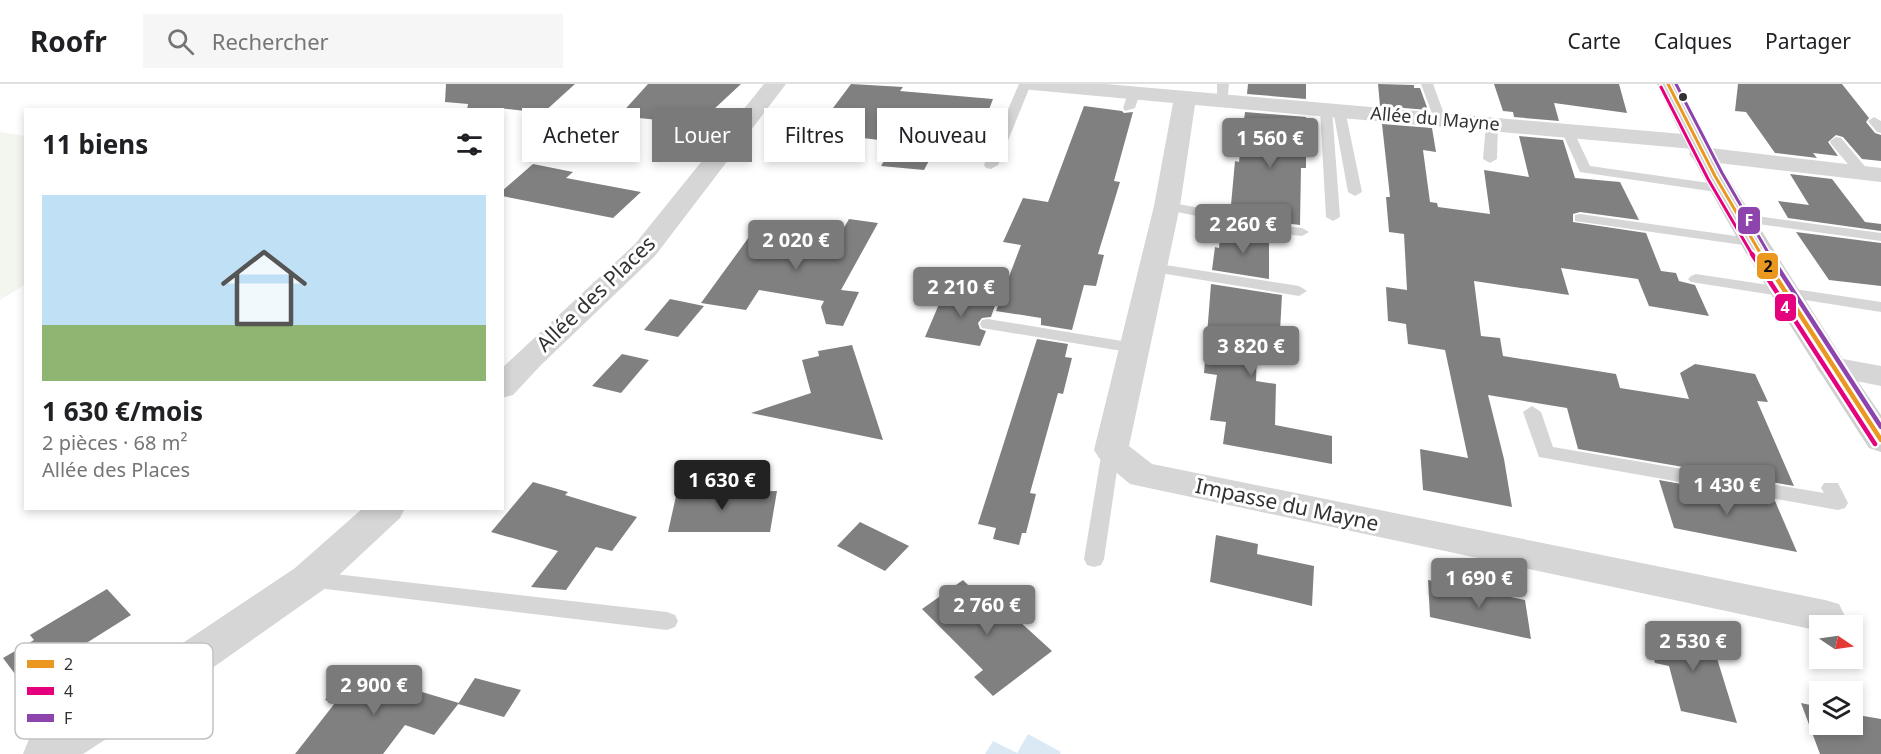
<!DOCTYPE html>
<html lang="fr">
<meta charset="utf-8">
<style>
:root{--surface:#fff;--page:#f6f6f6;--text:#202124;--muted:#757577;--line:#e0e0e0;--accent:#7a7a7a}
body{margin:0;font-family:"Noto Sans",sans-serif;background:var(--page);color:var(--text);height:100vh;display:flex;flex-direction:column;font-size:22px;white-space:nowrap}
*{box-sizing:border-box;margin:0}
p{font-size:20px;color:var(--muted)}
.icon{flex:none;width:33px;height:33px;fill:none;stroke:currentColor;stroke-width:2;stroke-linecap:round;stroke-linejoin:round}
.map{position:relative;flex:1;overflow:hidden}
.panel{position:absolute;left:24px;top:24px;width:480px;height:402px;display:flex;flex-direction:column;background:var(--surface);border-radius:0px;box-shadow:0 3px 9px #0003}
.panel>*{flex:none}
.banner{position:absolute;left:522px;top:24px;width:570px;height:54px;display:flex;gap:12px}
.needle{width:39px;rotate:103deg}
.fabs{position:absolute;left:1809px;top:531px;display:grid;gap:12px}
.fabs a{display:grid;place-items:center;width:54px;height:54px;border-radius:0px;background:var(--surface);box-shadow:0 3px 9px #0003;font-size:30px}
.price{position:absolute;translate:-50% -51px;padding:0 14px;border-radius:6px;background:var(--accent);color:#fff;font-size:20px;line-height:39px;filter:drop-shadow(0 2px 3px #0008)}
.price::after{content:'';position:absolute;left:50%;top:36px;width:18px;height:14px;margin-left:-9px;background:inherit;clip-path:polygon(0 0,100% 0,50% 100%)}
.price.selected{background:#222;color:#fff}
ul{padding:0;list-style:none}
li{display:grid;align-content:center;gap:12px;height:318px;padding:0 18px}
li+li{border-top:2px solid var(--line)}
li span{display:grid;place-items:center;height:186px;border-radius:0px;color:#555}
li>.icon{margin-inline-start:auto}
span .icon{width:108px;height:108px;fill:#fffc;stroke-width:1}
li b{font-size:26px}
h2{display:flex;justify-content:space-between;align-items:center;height:72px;padding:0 18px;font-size:26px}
.pill{padding:0 21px;border-radius:0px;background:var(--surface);box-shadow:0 3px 9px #0003;font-size:21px;line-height:54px}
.pill.selected{background:var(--accent);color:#fff}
header{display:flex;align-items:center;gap:36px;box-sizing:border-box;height:84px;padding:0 30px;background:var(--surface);border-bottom:2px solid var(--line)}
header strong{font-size:28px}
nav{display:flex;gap:33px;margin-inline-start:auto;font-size:21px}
.search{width:420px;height:54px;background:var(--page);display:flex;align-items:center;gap:15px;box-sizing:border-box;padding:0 21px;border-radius:0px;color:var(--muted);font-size:22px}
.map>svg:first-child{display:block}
.green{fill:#f2f6ee}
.water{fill:#dbe9f4}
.building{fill:#808080}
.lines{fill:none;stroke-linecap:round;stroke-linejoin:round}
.lane{fill:#d6d6d6;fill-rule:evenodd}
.street{fill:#d6d6d6;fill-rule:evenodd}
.secondary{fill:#cfcfcf;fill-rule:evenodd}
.bus-1-far1-casing{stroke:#fff;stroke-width:6}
.bus-1-casing{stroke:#fff;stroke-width:9}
.bus-2-far1-casing{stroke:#fff;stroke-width:6}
.bus-2-casing{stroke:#fff;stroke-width:9}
.bus-3-far1-casing{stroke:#fff;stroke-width:6}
.bus-3-casing{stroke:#fff;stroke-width:9}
.bus-1-far1{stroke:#ea981f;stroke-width:3}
.bus-1{stroke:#ea981f;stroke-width:4.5}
.bus-2-far1{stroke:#e5007d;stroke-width:3}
.bus-2{stroke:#e5007d;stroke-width:4.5}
.bus-3-far1{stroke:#8e44ad;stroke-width:3}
.bus-3{stroke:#8e44ad;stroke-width:4.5}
.bus-dot{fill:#323232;stroke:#fff;stroke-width:2}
.labels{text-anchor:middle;stroke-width:6;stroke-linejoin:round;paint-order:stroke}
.far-street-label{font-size:18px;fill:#323232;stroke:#fff}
.street-label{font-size:21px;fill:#323232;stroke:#fff}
.key{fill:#fff;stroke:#c2c2c2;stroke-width:1.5}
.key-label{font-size:16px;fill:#323232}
.line-badge{stroke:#fff;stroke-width:2}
.badge-label{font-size:16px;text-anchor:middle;font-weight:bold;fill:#fff}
.pale-badge-label{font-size:16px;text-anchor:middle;font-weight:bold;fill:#111}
</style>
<header>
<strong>Roofr</strong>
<div class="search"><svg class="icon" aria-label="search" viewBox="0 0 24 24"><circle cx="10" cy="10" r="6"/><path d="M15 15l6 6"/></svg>Rechercher</div>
<nav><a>Carte</a><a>Calques</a><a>Partager</a></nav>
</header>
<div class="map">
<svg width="1881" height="670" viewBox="0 0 1881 670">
<rect width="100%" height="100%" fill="#fff"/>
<path class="green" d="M0 48 25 52 26 200 0 216Z"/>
<path class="water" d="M1028 650 1061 668 1060 670H985L993 657 1017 669Z"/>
<g class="building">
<path d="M446 0H575L543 29 498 24 467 26 468 20 445 18Z"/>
<path d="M648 0H741L698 40 619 32Z"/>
<path d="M851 0 903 3 900 7 993 15 974 65 938 60 924 86 881 82 895 58 815 48Z"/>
<path d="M1248 0H1306V15L1247 10Z"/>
<path d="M1378 0 1414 1V4H1420L1428 26 1380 22Z"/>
<path d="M1494 0H1619L1627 29 1554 19 1559 37 1514 33 1513 28 1503 27Z"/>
<path d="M1738 0H1842L1869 34 1866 38 1875 49 1881 51V77L1862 75 1843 53 1836 51 1828 58 1838 72 1813 69 1817 74 1775 69 1746 28 1735 27Z"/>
<path d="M1084 22 1122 27 1124 29 1133 28 1114 97 1120 98 1098 170 1104 171 1096 202 1084 201 1072 246 1041 241V234L996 227 1021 161 1003 158 1023 114 1048 118Z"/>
<path d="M1245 28 1306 33V84H1301L1300 141 1230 132 1235 77 1239 78Z"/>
<path d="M1382 40 1432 44 1436 68 1423 66 1430 118 1437 119 1438 123 1490 130 1484 86 1529 93 1519 52 1563 56 1575 94 1620 98 1639 136 1580 128 1573 130V138L1646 149 1661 187 1676 189 1679 197 1695 201 1709 232 1649 222 1638 195 1561 184 1569 211 1474 197 1481 252 1500 254 1503 272 1616 290 1620 304 1689 315 1680 289 1695 280 1755 290 1768 318 1757 317 1794 402 1578 365 1567 324 1488 311 1504 375 1512 423 1423 406 1420 365 1468 374 1445 266 1408 260 1406 240 1388 237 1386 203 1407 206 1404 150 1389 148 1386 113H1390Z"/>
<path d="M533 80 573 88 566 94 641 108 613 134 502 112V107Z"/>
<path d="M1790 90 1832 95 1865 138 1881 140V147L1788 134 1778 117 1809 121Z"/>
<path d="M849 135 878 139 841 206 859 208 843 242 826 240 821 223 824 217 759 206 746 226 701 219 749 153 779 158 785 149 836 157Z"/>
<path d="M1228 146 1269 151V195L1212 186 1215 163 1219 164 1220 153 1228 154Z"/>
<path d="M1796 148 1881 159V202L1829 196Z"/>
<path d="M1211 200 1282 211 1280 247 1258 243 1256 297 1276 300 1275 341 1332 352V380L1223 360 1226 338 1210 336 1217 291 1204 289Z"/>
<path d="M945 206 998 213 991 233 982 234 978 239 980 245 986 247 980 262 925 253Z"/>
<path d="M670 215 704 222 678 253 644 246Z"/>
<path d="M1037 255 1068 260 1065 273 1072 274 1063 310 1058 309 1030 409 1036 410 1026 449H1022L1019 461 993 455 996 444 978 440Z"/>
<path d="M852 261 883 356 751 329 811 309 802 276 819 272 818 267Z"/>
<path d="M622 270 649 276 621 309 592 302Z"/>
<path d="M1659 396 1775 417 1797 468 1674 444Z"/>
<path d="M533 398 568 408 565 411 637 433 612 467 596 463 566 506 531 503 558 467 491 448Z"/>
<path d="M728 402 727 408 777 407 770 448H668L678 403Z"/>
<path d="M860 438 909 462 885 487 837 462Z"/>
<path d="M1216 451 1258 460 1257 470 1314 482 1312 522 1210 498Z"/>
<path d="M963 496 991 524 998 518 1052 567 993 612 974 593 983 586 922 525Z"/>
<path d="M1428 496 1525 516 1531 555 1430 533Z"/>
<path d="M107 505 131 531 69 570 75 578 52 593 48 588 24 602 3 574 34 556 30 551Z"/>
<path d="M1645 540 1711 555 1737 639 1681 627 1669 582 1655 579Z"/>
<path d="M351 586 422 608 459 619 434 651 405 641 383 670H295L335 619 325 616Z"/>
<path d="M475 594 521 606 504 633 458 620Z"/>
<path d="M1801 619 1820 623V640H1852V630L1881 635V670H1820Z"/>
</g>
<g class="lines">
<g class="lane">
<path d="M1019 0H1031L998 81 991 85 986 84 984 81Z"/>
<path d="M1217 0H1229L1227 19 1217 16Z"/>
<path d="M1421 0H1433L1446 35 1444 38 1434 35Z"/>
<path d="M1134 5 1140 9 1135 24 1125 27 1123 24 1128 9Z"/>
<path d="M1326 21 1332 25 1340 133 1333 137 1326 133 1320 25Z"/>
<path d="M1339 22 1345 26 1362 108 1355 112 1348 108 1333 26Z"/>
<path d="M1874 33 1881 37V49L1877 48 1868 37Z"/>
<path d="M1492 36 1498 40 1497 75 1490 79 1483 75 1486 40Z"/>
<path d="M1567 42 1573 46 1590 82 1723 101 1730 105 1723 109 1580 88 1561 46Z"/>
<path d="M1836 53 1841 54 1868 86V92H1858L1831 60 1830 57Z"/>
<path d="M1167 118 1211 126 1232 136 1302 144 1309 148 1302 152 1229 144 1202 133 1162 125V119Z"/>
<path d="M1580 130 1757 155 1764 159 1757 163 1575 137V131Z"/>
<path d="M1741 130 1881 149V157L1736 137V131Z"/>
<path d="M1153 179 1299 202 1307 207 1299 212 1148 187 1145 184 1148 181Z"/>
<path d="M1696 190 1881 218V228L1691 198 1688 195 1691 192Z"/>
<path d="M988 235 1134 259 1142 264 1134 269 982 244 980 240 982 236Z"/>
<path d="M1532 322 1541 328 1553 363 1824 409 1821 404 1824 399H1838L1848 419 1845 424 1838 426 1539 373 1523 328Z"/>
<path d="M1111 359 1118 361 1120 366 1104 475 1101 481 1094 483 1087 481 1084 475 1102 366 1104 361Z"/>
<path d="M309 487 667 528 675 531 678 537 675 543 667 546 309 503 302 501 298 495 302 489Z"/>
</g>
<g class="street">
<path d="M764 0H786L655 172 541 281 513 311 502 314V284L635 160Z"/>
<path d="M1021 0H1106L1694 51 1702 53 1706 58 1702 63 1881 84V98L1701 77 1693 75 1689 70 1693 65 1195 21 1180 122 1129 362 1152 380 1825 516 1839 520 1845 532 1840 542H1820V547L1130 400 1099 374 1094 366 1154 122 1173 19 1032 6 1024 5Z"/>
<path d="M1832 273 1881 282V302L1821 290 1816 283 1821 276Z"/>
<path d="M363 424H405L400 434 323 506 171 613 83 670H23L29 655 141 587 295 484Z"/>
</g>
<path class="secondary" d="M1657 0H1679L1713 70 1844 277 1881 331V368L1869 364C1793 247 1715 128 1657 0Z"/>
<defs>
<path id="bus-1-far1" d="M1668 0 1715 92 1762 172"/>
<path id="bus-1" d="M1761 170 1881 356"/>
<path id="bus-2-far1" d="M1661 3 1708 95 1753 172"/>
<path id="bus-2" d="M1752 170 1875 360"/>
<path id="bus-3-far1" d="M1676 0 1722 89 1770 172"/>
<path id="bus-3" d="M1769 170 1881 343"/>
</defs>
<use href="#bus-1-far1" class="bus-1-far1-casing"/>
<use href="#bus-1" class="bus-1-casing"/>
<use href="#bus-2-far1" class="bus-2-far1-casing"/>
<use href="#bus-2" class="bus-2-casing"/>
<use href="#bus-3-far1" class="bus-3-far1-casing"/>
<use href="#bus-3" class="bus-3-casing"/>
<use href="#bus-1-far1" class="bus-1-far1"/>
<use href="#bus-1" class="bus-1"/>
<use href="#bus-2-far1" class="bus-2-far1"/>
<use href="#bus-2" class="bus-2"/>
<use href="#bus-3-far1" class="bus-3-far1"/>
<use href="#bus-3" class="bus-3"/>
</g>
<circle class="bus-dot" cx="1683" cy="13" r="5"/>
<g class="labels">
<g class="far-street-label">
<text transform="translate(1435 35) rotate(5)" y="6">Allée du Mayne</text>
</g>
<g class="street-label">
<text transform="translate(596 210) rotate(-44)" y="7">Allée des Places</text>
<text transform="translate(1287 421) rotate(12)" y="7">Impasse du Mayne</text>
</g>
</g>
<rect x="15" y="559" width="198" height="96" rx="9" class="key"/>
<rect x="27" y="576" width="27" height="8" fill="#ea981f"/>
<rect x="27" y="603" width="27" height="8" fill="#e5007d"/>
<rect x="27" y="630" width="27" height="8" fill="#8e44ad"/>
<g class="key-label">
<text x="64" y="586">2</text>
<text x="64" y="613">4</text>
<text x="64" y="640">F</text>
</g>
<g class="line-badge">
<rect x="1737" y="122" width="24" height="29" rx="6" fill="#8e44ad"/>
<rect x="1756" y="168" width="23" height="28" rx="6" fill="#ea981f"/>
<rect x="1774" y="209" width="23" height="29" rx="6" fill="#e5007d"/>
</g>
<g class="badge-label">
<text x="1749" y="142">F</text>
<text x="1785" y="229">4</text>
</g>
<g class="pale-badge-label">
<text x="1768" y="188">2</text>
</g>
</svg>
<div class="fabs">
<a><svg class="needle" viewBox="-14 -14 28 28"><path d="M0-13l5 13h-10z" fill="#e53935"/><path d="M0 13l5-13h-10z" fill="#757577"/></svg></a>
<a><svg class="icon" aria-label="layers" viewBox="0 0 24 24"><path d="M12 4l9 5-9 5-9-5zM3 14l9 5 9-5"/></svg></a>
</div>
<b class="price" style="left:1270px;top:85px">1 560 €</b>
<b class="price" style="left:1243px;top:171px">2 260 €</b>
<b class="price" style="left:796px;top:187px">2 020 €</b>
<b class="price" style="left:961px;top:234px">2 210 €</b>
<b class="price" style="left:1251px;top:293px">3 820 €</b>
<b class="price selected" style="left:722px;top:427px">1 630 €</b>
<b class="price" style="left:1727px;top:432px">1 430 €</b>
<b class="price" style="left:1479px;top:525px">1 690 €</b>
<b class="price" style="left:987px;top:552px">2 760 €</b>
<b class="price" style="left:1693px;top:588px">2 530 €</b>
<b class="price" style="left:374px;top:632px">2 900 €</b>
<div class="banner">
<a class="pill">Acheter</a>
<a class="pill selected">Louer</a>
<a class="pill">Filtres</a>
<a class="pill">Nouveau</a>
</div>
<section class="panel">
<h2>11 biens<svg class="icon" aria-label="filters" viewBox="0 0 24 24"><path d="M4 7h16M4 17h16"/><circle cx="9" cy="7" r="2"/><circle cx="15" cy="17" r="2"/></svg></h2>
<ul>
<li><span style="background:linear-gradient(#bfe0f5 70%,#8fb573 0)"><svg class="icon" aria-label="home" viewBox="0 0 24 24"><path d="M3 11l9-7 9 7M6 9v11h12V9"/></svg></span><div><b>1 630 €/mois</b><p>2 pièces · 68 m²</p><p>Allée des Places</p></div></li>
</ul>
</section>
</div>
